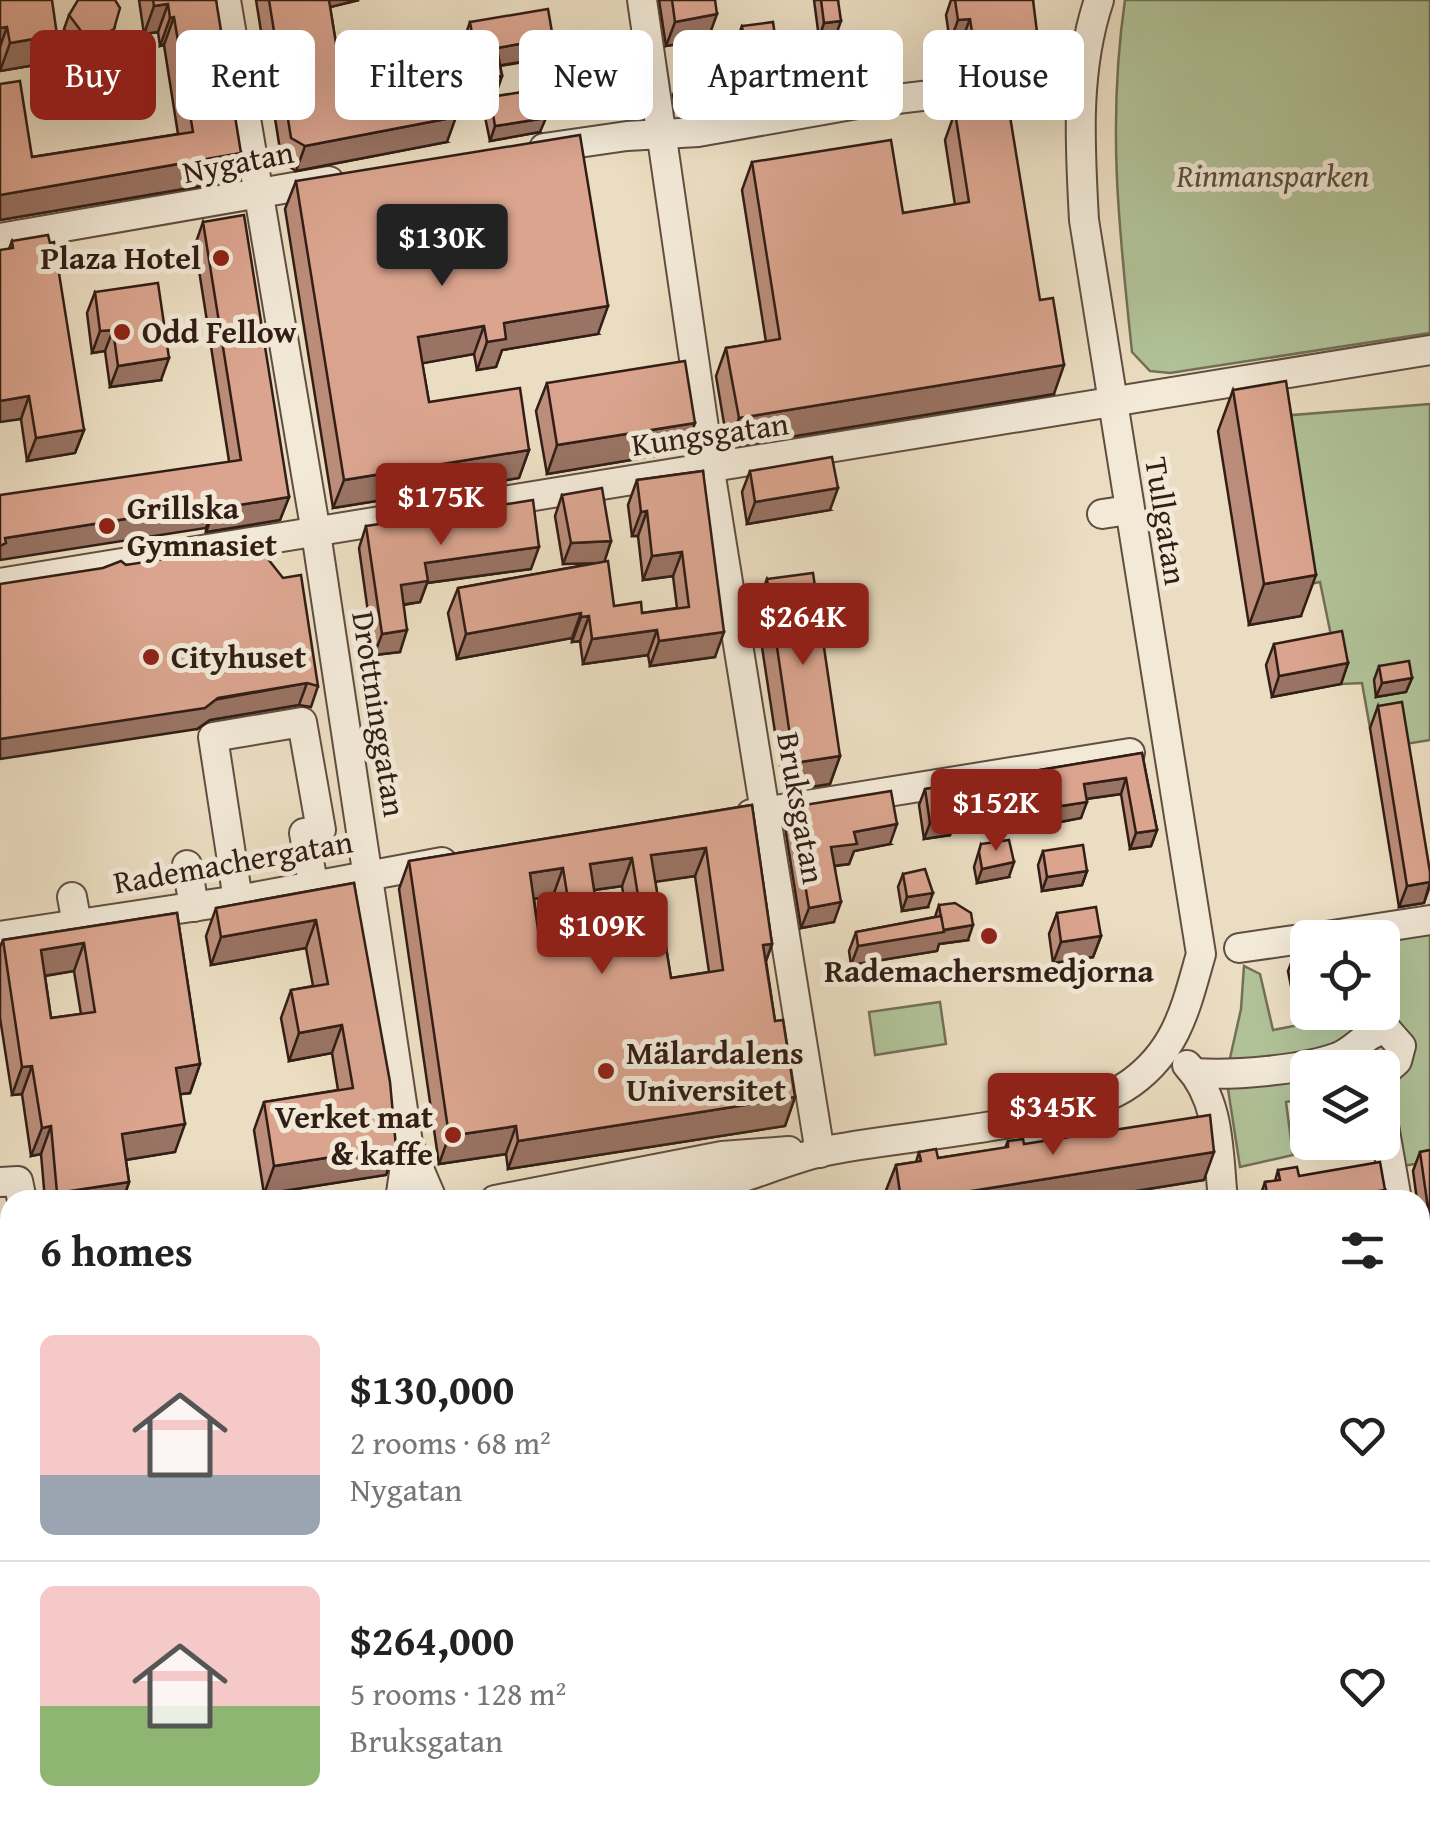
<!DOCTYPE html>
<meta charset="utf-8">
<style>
:root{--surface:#fff;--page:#f2f2f2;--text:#222;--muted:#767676;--line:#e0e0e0;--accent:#8f2418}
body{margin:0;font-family:"Gentium Book Plus",serif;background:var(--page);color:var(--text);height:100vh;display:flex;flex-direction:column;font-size:38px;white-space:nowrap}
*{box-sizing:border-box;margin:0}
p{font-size:32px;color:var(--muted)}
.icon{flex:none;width:55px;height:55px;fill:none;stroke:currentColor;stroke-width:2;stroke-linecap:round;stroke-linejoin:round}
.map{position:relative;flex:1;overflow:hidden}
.panel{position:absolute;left:0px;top:1190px;width:1430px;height:642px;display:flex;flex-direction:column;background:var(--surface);border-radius:30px 30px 0 0;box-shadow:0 10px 40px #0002}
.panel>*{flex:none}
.hud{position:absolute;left:30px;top:30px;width:1370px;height:90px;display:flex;gap:20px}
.buttons{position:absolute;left:1290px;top:920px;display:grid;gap:20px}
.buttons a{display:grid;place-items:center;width:110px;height:110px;border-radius:15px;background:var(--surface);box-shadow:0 10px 40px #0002;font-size:50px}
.price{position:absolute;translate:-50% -85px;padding:0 22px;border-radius:10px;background:var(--accent);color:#fff;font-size:32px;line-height:65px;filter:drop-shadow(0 2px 5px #0008)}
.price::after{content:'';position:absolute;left:50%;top:60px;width:30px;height:22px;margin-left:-15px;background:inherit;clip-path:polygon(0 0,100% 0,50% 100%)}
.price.selected{background:#222;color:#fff}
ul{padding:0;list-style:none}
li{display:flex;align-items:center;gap:30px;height:250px;padding:0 40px}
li+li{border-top:2px solid var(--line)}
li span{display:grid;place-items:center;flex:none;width:280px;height:200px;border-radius:15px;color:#555}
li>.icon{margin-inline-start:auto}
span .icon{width:120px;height:120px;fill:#fffc;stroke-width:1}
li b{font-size:42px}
h2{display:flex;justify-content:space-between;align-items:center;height:120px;padding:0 40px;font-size:42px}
.tag{padding:0 35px;border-radius:15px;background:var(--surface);box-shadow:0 10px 40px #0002;font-size:35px;line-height:90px}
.tag.selected{background:var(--accent);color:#fff}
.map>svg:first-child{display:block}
.green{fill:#b1c298;stroke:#727057;stroke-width:2.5}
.water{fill:#9fb8bf;stroke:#737a7b;stroke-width:2.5}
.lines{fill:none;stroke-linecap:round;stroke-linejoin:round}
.minor-casing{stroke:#604e41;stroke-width:32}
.minor{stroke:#f2e9d7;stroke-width:28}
.wall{fill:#bb8d7a;stroke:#321e16;stroke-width:2.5;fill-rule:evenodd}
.shaded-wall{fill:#997363;stroke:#321e16;stroke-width:2.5}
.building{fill:#daa48e;stroke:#321e16;stroke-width:2.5;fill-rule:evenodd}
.poi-dot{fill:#8f2418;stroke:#f2e9d7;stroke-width:4}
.labels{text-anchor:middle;stroke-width:10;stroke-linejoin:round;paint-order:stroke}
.street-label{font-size:32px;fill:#321e16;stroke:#f2e9d7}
.park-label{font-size:32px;font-style:italic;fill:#584f3d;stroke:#f2e9d7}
.poi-label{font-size:32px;font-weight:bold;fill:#321e16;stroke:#f2e9d7;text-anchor:start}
</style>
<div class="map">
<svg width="1430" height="1832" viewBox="0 0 1430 1832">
<rect width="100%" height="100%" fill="#ebddc1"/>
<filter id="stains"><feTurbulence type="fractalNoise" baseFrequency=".002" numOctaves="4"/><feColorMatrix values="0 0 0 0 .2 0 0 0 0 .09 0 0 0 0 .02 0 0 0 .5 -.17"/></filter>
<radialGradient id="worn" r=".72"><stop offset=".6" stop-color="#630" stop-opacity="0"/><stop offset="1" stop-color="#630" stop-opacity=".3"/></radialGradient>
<g class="green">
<path d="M1125 0H1430V333L1170 373 1150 371 1132 352C1119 230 1107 123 1125 0Z"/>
<path d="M1430 404V740L1406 744 1394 724 1370 728 1362 683 1341 684 1320 582 1310 584 1281 416Z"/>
<path d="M1430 931V1162L1387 1168 1382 1068H1308L1307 1098 1286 1102 1293 1155 1240 1167 1226 1076 1241 1009 1244 966 1260 974 1273 1030 1360 1013 1382 1012 1383 938Z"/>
<path d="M940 1002 946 1044 875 1055 869 1012Z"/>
<path d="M10 1356V1476L0 1478V1358Z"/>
</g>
<g class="water">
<path d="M1420 1368 1430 1382V1686L1420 1691Z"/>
<path d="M10 1476V1822L947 1823 939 1832H0V1478Z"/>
</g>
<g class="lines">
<defs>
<g id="minor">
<path d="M226 0 316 533 408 1143 432 1199"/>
<path d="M642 0 712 483 820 1153"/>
<path d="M544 148 627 136 698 132 863 103 1083 77"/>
<path d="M0 238 329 181"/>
<path d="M1102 514 1129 510"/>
<path d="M0 583 1430 350"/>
<path d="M751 814 1130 753"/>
<path d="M187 865 194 907"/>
<path d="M72 897 77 924"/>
<path d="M238 900 213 737 302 722 321 830 304 833 314 888"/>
<path d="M0 936 238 900 442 862"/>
<path d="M1313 938 1430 920"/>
<path d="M1239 948 1308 938"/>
<path d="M1187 1065C1221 1101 1218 1153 1223 1200"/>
<path d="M1194 1073C1233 1076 1302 1070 1338 1057 1356 1050 1365 1033 1386 1029L1401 1046 1397 1061 1382 1074"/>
<path d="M1382 1114 1397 1200"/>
<path d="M0 1182 18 1181 22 1200"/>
<path d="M400 1200 408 1145"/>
<path d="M495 1200 722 1156 789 1151"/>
<path d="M630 1200C665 1193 701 1189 734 1180 763 1171 792 1159 821 1152 902 1134 1069 1128 1131 1083 1178 1049 1186 1006 1201 954L1084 220C1080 145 1075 72 1099 0"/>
<path d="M0 1265 10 1263"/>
<path d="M0 1314 10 1312"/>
<path d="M1420 1316 1424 1325"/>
<path d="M956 1832 961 1822"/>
</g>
</defs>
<use href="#minor" class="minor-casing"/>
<use href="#minor" class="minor"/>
</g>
<g class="wall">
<path d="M0 0 57 35 47 63 0 71Z"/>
<path d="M139 0H216L231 181 0 220V84L32 157 178 134 164 45 160 46 158 32 144 34Z"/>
<path d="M256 0H359L330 7 342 81 373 107 447 142 296 171 282 162Z"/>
<path d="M659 0H715L708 39 666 46Z"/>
<path d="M814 0H838L836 35 819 38Z"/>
<path d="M951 0H1033L1031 62 968 73 962 40 950 42 946 15Z"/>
<path d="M69 15 108 43 92 51 76 45 64 29Z"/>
<path d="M470 22 546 58 500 66 502 76 495 96 473 100 463 42Z"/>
<path d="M742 26 779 63 850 72 846 85 676 111 673 95 678 82 730 76 731 71 742 70 737 39Z"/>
<path d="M595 41 633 57 600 63 597 73 552 80 550 63 552 56 592 50Z"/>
<path d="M490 97 540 132 490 141 484 112Z"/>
<path d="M955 112 1054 394 728 447 716 376 726 348 766 342 742 190 752 162 903 213 955 205 945 140Z"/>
<path d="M296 181 598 334 502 350 496 367 477 370 474 354 422 363 429 402 529 450 519 478 333 508 285 209Z"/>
<path d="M203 222 289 497 280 520 206 532V528L229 461 195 245Z"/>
<path d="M12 241 84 430 75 453 27 461 21 419 9 249Z"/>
<path d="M95 292 161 380 110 387 105 351 92 353 87 313Z"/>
<path d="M547 383 685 451 547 474 536 411Z"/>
<path d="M1233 390 1301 616 1249 625 1218 431Z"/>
<path d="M703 471 715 657 650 666 648 655 583 664 580 641 572 642V638L457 659 448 613 458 588 596 563 563 564 555 516 562 495 611 541 604 561 614 606 642 613 677 608 673 576 643 580 638 536H632L628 505 637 480Z"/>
<path d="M750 471 830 510 747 524 742 492Z"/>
<path d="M366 526 531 569 427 583 420 602 404 605 400 652 374 655 359 548Z"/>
<path d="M268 559 318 686 311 707 299 705 210 720 197 729 126 565Z"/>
<path d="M767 579 840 756 830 784 784 791 756 608Z"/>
<path d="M1274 644 1348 663 1341 684 1272 697 1266 665Z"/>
<path d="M1379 666 1412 678 1406 692 1376 697 1374 680Z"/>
<path d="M1378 706 1430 872V886L1424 903 1399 907 1370 728Z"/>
<path d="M1142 753 1157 830 1151 846 1130 849 1121 794 1086 799 1081 818 1055 823 1052 805 1022 812 1016 829 990 833 987 816 955 822 950 835 924 839 919 805 925 789Z"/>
<path d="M752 805 772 944 766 961 775 1021 795 1097 785 1126 508 1169 506 1154 439 1164 399 889 409 861ZM695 876 709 972 671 978 655 881ZM622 886 629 930 601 934 594 890ZM553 896 559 933 539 936 534 899Z"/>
<path d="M792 807 890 844 854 851 849 864 835 866 834 922 801 928 785 827Z"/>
<path d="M981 844 1009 877 977 883 974 867Z"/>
<path d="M1043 851 1087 871 1082 885 1042 891 1038 865Z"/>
<path d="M903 874 928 907 902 911 898 887Z"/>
<path d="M354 883 396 1147 386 1175 264 1194 254 1130 264 1102 338 1090 332 1053 289 1061 281 1018 291 990 313 986 306 948 211 965 206 936 216 908Z"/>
<path d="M939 905 968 940 939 944 937 951 851 965 849 951 856 932 935 917Z"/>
<path d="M177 913 200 1064 190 1093 180 1094 175 1152 126 1160 129 1182 123 1200H45L41 1154 31 1156 22 1094 12 1095 0 1018V947L3 940ZM74 971 81 1014 51 1018 45 976Z"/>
<path d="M1057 913 1101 936 1093 957 1053 963 1049 934Z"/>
<path d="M1293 958 1308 999 1294 1001 1288 971Z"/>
<path d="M1008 1141 1024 1144 1204 1180 1080 1200H886L885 1193 896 1165 916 1162 919 1152 938 1158 1005 1148Z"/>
<path d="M1430 1150V1288L1420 1220V1200H1417L1413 1171 1420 1152Z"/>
<path d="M1278 1170 1299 1176 1385 1190 1382 1200H1260V1197L1265 1182 1275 1181Z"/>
</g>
<g class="shaded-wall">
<path d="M321 0H359L318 10Z"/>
<path d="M168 4 158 32 144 34 154 6Z"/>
<path d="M717 14 708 39 666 46 675 22Z"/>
<path d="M174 17 164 45 160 46 170 18Z"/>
<path d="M970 19 962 40 950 42 958 20Z"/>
<path d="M841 21 836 35 819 38 824 23Z"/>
<path d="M7 27 0 47V28Z"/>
<path d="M114 29 108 43 92 51 98 37Z"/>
<path d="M57 35 47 63 0 71 10 43Z"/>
<path d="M553 38 546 58 490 67 497 48Z"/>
<path d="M1038 40 1031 62 968 73 975 52Z"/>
<path d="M635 50 633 57 596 64 599 57Z"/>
<path d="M600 65 597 73 552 80 555 73Z"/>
<path d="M850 72 846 85 676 111 680 99Z"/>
<path d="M502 76 495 96 473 100 480 80Z"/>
<path d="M456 117 447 142 296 171 305 146Z"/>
<path d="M546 118 540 132 490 141 495 126Z"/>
<path d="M241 153 231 181 0 220V195Z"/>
<path d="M608 306 598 334 502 350 496 367 477 370 487 342 504 323Z"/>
<path d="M484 326 474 354 408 366 418 337Z"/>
<path d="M113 330 105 351 92 353 100 331Z"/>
<path d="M169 358 161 380 110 387 118 366Z"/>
<path d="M1064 365 1054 394 728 447 739 418Z"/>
<path d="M29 396 21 419 0 422V401Z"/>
<path d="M695 423 685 451 547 474 557 445Z"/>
<path d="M84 430 75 453 27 461 36 438Z"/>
<path d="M529 450 519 478 333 508 344 480Z"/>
<path d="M838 488 830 510 747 524 755 502Z"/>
<path d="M289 497 280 520 206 532 215 509Z"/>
<path d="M214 505 206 528 0 560V546L5 538Z"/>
<path d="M647 511 638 536H632L641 512Z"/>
<path d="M611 541 604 563 563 564 571 543Z"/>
<path d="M539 547 531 569 427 583 420 602 393 606 401 585 425 563Z"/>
<path d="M682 552 673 576 643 580 652 556Z"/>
<path d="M1316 575 1301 616 1249 625 1264 584Z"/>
<path d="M581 613 572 638 457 659 466 634Z"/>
<path d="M589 616 580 641 572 642 581 617Z"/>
<path d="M407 630 400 652 374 655 382 634Z"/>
<path d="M657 630 648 655 583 664 592 639Z"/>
<path d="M724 632 715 657 650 666 659 641Z"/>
<path d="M1348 663 1341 684 1272 697 1279 676Z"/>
<path d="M1412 678 1406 692 1376 697 1382 683Z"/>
<path d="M307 683 299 705 210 720 197 729 0 759V739Z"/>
<path d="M840 756 830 784 784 791 794 763Z"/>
<path d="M1126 778 1121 794 1078 800 1084 784Z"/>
<path d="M1058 789 1052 805 1013 814 1019 797Z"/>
<path d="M993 800 987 816 955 822 950 835 924 839 930 823 955 807Z"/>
<path d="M1087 802 1081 818 1055 823 1061 806Z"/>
<path d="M1022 813 1016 829 990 833 996 817Z"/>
<path d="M897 824 890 844 854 851 849 864 824 867 831 847 854 832Z"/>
<path d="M1157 830 1151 846 1130 849 1136 833Z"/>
<path d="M706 848 695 876 641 884 651 855Z"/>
<path d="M632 858 622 886 580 892 590 864Z"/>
<path d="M1014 862 1009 877 977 883 982 869Z"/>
<path d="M563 868 553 896 520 901 530 873Z"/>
<path d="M1087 871 1082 885 1042 891 1047 877Z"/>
<path d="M1430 882 1424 903 1399 907 1407 886Z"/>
<path d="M933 893 928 907 902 911 907 897Z"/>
<path d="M841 902 834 922 801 928 809 908Z"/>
<path d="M316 920 306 948 211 965 221 937Z"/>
<path d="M973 925 968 940 939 944 937 951 851 965 858 946Z"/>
<path d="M1101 936 1093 957 1053 963 1061 942Z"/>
<path d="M84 943 74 971 31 978 41 950Z"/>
<path d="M772 944 762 972 763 945Z"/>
<path d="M1308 987V999L1294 1001 1299 988Z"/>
<path d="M342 1025 332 1053 289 1061 299 1033Z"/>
<path d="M200 1064 190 1093 166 1096 176 1068Z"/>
<path d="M32 1066 22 1094 12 1095 22 1067Z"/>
<path d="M795 1097 785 1126 508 1169 518 1141Z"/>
<path d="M185 1124 175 1152 112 1162 122 1134Z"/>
<path d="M51 1126 41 1154 31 1156 42 1128Z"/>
<path d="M516 1126 506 1154 439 1164 449 1136Z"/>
<path d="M1326 1142H1359L1323 1149Z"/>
<path d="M396 1147 386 1175 264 1194 274 1166Z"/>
<path d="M1214 1152 1204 1180 1080 1200H915Z"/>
<path d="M129 1182 123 1200H54L57 1193Z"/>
<path d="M1385 1190 1382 1200H1327Z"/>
</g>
<g class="building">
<path d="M0 0H52L57 35 10 43 7 27 0 28Z"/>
<path d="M78 0H115L120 8 114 29 98 37 81 31 69 15Z"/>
<path d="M153 0H216L241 153 0 195V84L20 81 32 157 193 132 174 17 170 18 168 4 154 6Z"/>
<path d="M269 0H329L342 81 368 76 373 107 452 94 456 117 305 146 291 138Z"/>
<path d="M672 0H715L717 14 675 22Z"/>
<path d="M821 0H838L841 21 824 23Z"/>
<path d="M955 0H1033L1038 40 975 52 970 19 958 20Z"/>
<path d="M548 9 553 38 497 48 502 76 480 80 470 22Z"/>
<path d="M773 22 779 63 847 53 850 72 680 99 678 82 732 75 731 71 748 68 742 26Z"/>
<path d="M633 35 635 50 599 57 600 65 555 73 552 56 596 49 595 41Z"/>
<path d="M541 89 546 118 495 126 490 97Z"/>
<path d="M1008 104 1040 300 1053 298 1064 365 739 418 726 348 780 339 752 162 891 140 903 213 969 202 955 112Z"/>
<path d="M580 135 608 306 504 323 506 339 487 342 484 326 418 337 429 402 520 388 529 450 344 480 296 181Z"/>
<path d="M244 215 289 497 215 509 214 505 5 538 6 543 0 546V495L241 460 203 222Z"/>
<path d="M48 235 50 243 54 242 84 430 36 438 29 396 0 401V250L13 248 12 241Z"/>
<path d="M158 283 169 358 118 366 113 330 100 331 95 292Z"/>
<path d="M685 361 695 423 557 445 547 383Z"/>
<path d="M1286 381 1316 575 1264 584 1233 390Z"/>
<path d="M832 457 838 488 755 502 750 471Z"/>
<path d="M703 471 724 632 659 641 657 630 592 639 589 616 581 617V613L466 634 458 588 608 561 614 606 641 602 642 613 689 607 682 552 652 556 647 511 641 512 637 480Z"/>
<path d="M602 488 611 541 571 543 562 495Z"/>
<path d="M533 500 539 547 425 563 428 581 401 585 407 630 382 634 366 526Z"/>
<path d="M265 543 268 559 283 578 301 575 318 686 307 683 218 698 205 708 0 739V584L103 568 121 561 126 565Z"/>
<path d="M813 573 840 756 794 763 767 579Z"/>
<path d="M1342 631 1348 663 1279 676 1274 644Z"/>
<path d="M1409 661 1412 678 1382 683 1379 666Z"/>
<path d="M1402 702 1430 872V882L1407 886 1378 706Z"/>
<path d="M1142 753 1157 830 1136 833 1126 778 1084 784 1087 802 1061 806 1058 789 1019 797 1022 813 996 817 993 800 955 807 956 819 930 823 925 789Z"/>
<path d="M891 791 897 824 854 832 857 844 831 847 841 902 809 908 792 807Z"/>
<path d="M752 805 772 944 763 945 775 1021 783 1020 795 1097 518 1141 516 1126 449 1136 409 861ZM706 848 723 970 671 978 651 855ZM632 858 643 927 601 934 590 864ZM563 868 573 931 539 936 530 873Z"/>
<path d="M1009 840 1014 862 982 869 979 852 981 844Z"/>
<path d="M1083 845 1087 871 1047 877 1043 851Z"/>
<path d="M925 869 933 893 907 897 903 874Z"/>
<path d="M354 883 390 1082 396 1147 274 1166 264 1102 353 1088 342 1025 299 1033 291 990 328 984 316 920 221 937 216 908Z"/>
<path d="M955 903 971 913 973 925 943 930 939 905Z"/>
<path d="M1096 907 1101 936 1061 942 1057 913Z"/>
<path d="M177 913 200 1064 176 1068 185 1124 122 1134 129 1182 57 1193 51 1126 42 1128 32 1066 22 1067 3 940ZM84 943 95 1012 51 1018 41 950Z"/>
<path d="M941 916 944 932 858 946 856 932Z"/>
<path d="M1308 955V987L1299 988 1293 958Z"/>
<path d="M1210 1115 1214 1152 915 1200H901L896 1165 921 1161 919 1152 936 1149 938 1158 1008 1147V1141L1023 1139 1024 1144Z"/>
<path d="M1430 1150V1222L1420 1152Z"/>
<path d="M1380 1162 1385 1190 1327 1200H1268L1265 1182 1280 1180 1278 1170 1297 1167 1299 1176Z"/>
<path d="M1420 1747 1430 1749V1832H1040L1042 1822H1420Z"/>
</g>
<g class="poi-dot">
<circle cx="221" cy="258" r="10"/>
<circle cx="122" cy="332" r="10"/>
<circle cx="107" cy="526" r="10"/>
<circle cx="151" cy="657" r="10"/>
<circle cx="989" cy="936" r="10"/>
<circle cx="606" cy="1071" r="10"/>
<circle cx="453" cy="1135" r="10"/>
</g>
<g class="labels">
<g class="street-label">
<text transform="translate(238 162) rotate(-11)" y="11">Nygatan</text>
<text transform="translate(710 434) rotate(-8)" y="11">Kungsgatan</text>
<text transform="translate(1166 521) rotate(81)" y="11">Tullgatan</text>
<text transform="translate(379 714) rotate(81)" y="11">Drottninggatan</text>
<text transform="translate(801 808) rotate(80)" y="11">Bruksgatan</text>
<text transform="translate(233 862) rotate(-10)" y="11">Rademachergatan</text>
</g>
<g class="park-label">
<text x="1273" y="187">Rinmansparken</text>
</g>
<g class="poi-label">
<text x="201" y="269" text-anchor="end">Plaza Hotel</text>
<text x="142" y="343">Odd Fellow</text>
<text x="127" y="519">Grillska<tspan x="127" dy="37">Gymnasiet</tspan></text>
<text x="171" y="668">Cityhuset</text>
<text x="989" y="982" text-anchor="middle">Rademachersmedjorna</text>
<text x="626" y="1064">Mälardalens<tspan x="626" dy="37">Universitet</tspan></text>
<text x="433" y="1128" text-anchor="end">Verket mat<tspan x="433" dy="37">&amp; kaffe</tspan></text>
</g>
</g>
<rect width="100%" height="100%" filter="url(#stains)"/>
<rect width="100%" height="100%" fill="url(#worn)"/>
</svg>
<div class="buttons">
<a><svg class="icon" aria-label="locate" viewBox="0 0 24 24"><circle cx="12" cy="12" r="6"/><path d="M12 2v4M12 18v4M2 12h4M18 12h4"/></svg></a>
<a><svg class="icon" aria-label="layers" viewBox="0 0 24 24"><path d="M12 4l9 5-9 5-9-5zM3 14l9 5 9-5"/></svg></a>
</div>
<b class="price selected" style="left:442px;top:289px">$130K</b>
<b class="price" style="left:441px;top:548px">$175K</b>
<b class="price" style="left:803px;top:668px">$264K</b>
<b class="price" style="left:996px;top:854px">$152K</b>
<b class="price" style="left:602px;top:977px">$109K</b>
<b class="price" style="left:1053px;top:1158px">$345K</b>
<div class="hud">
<a class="tag selected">Buy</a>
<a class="tag">Rent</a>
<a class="tag">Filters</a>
<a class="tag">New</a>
<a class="tag">Apartment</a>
<a class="tag">House</a>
</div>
<section class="panel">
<h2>6 homes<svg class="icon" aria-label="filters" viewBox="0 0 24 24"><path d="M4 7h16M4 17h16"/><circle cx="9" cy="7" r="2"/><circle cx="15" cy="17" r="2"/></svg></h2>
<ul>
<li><span style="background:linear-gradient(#f6c9c9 70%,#9aa5b1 0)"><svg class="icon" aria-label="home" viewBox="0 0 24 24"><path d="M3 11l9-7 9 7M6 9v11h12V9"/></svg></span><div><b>$130,000</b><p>2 rooms · 68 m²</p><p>Nygatan</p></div><svg class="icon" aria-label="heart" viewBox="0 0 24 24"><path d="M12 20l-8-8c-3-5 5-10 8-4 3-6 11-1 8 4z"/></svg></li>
<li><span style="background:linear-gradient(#f6c9c9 60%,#8fb573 0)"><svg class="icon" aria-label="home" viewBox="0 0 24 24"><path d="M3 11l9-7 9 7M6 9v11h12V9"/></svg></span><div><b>$264,000</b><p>5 rooms · 128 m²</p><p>Bruksgatan</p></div><svg class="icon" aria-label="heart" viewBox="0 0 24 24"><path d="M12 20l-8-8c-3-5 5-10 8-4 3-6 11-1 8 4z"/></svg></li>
</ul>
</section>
</div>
